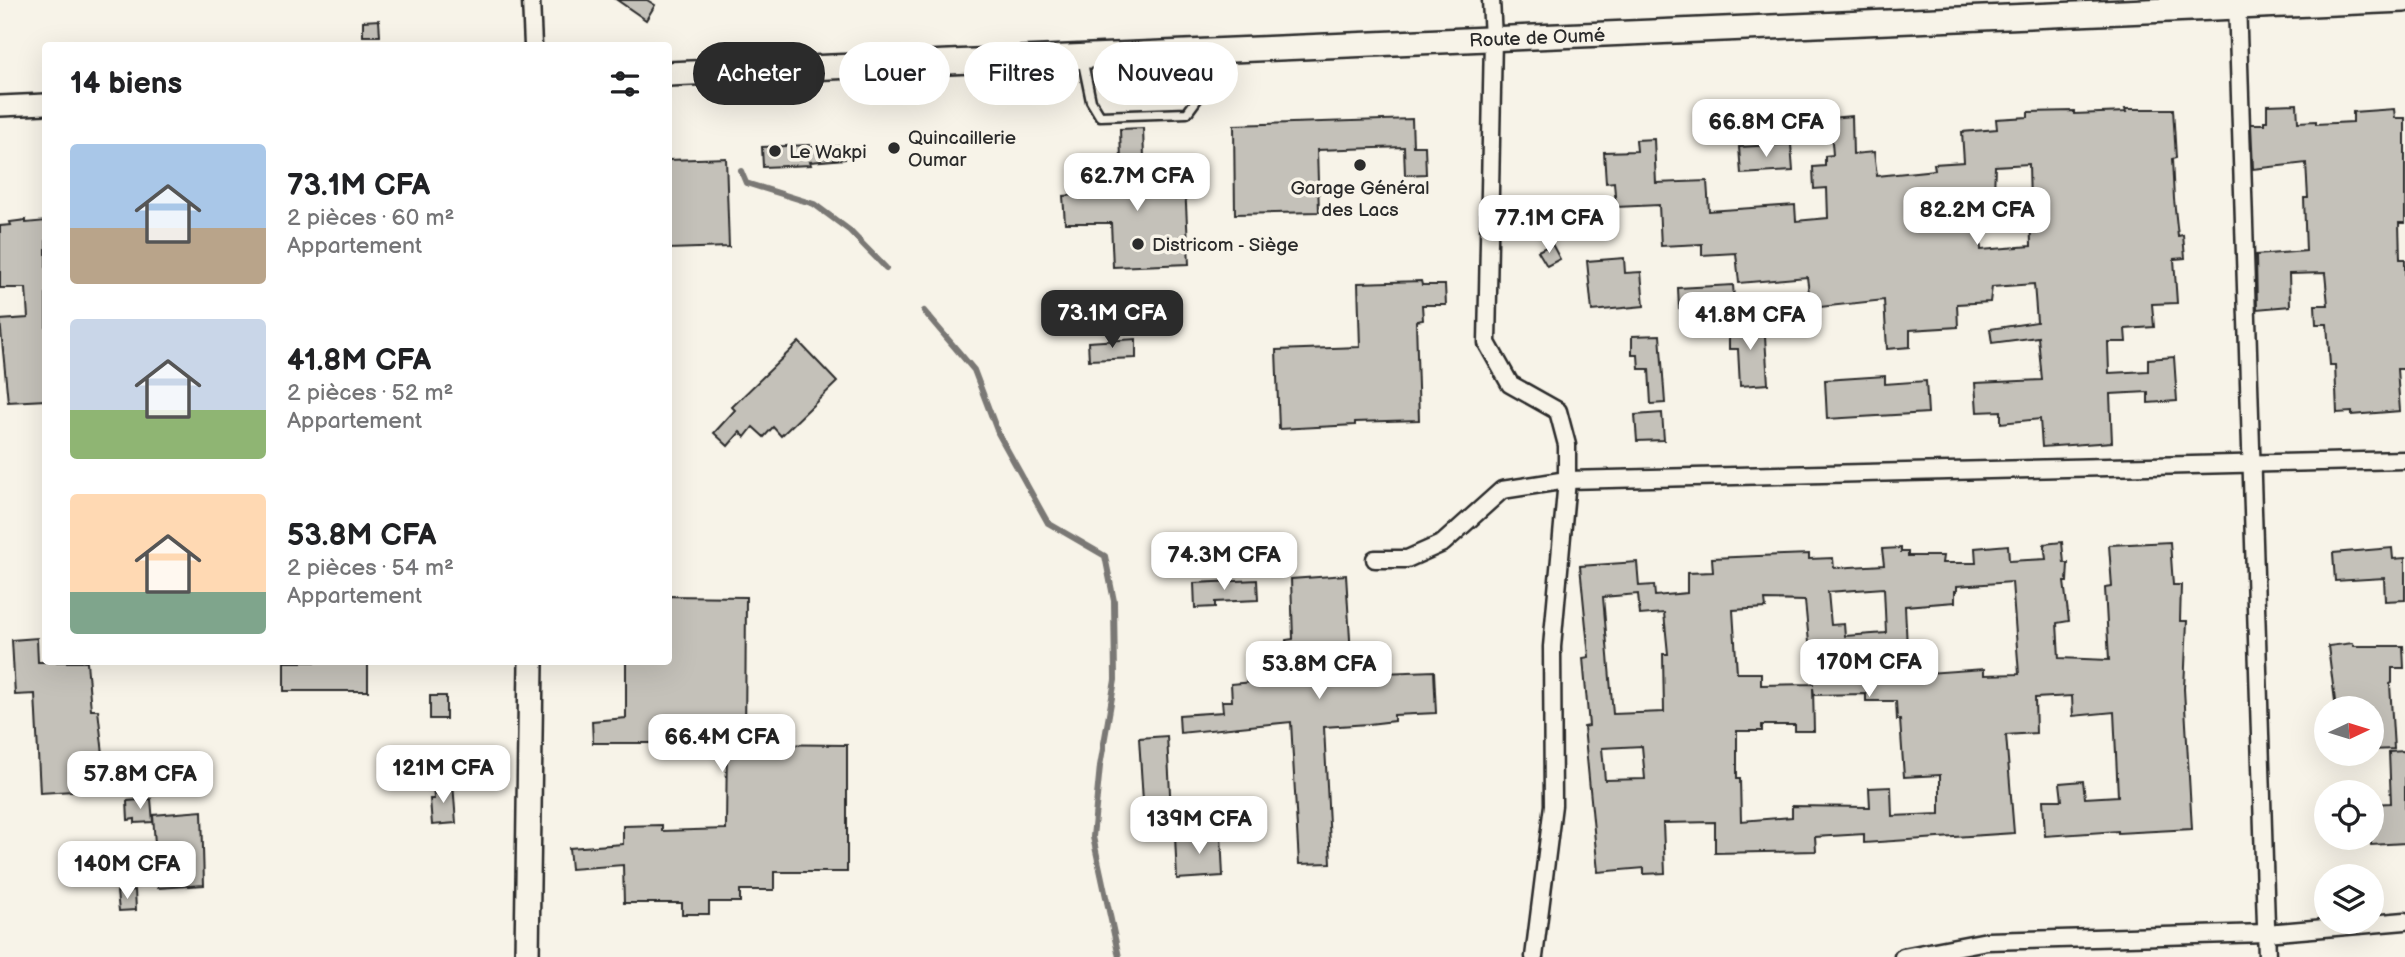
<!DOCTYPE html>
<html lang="fr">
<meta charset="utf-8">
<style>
:root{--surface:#fff;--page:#f6f6f6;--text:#202124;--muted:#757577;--accent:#2b2b2b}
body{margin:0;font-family:"Balsamiq Sans",sans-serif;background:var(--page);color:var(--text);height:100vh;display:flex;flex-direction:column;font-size:26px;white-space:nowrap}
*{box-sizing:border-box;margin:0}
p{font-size:23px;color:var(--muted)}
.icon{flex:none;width:38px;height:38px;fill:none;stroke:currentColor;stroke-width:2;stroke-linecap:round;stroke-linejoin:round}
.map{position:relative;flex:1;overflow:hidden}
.drawer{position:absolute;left:42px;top:42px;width:630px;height:623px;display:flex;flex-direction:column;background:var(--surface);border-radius:7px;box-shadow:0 7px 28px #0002}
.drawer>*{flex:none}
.top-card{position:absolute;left:693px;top:42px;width:665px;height:63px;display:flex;gap:14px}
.needle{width:46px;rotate:86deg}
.fabs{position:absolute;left:2314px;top:696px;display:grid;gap:14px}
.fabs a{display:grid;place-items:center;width:70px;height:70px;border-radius:50%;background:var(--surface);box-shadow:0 7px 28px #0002;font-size:35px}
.price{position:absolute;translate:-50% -60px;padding:0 16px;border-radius:14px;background:#fff;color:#222;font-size:23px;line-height:46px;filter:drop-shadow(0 2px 4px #0008)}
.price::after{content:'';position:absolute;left:50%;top:42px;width:21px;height:16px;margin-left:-10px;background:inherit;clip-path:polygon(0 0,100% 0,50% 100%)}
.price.active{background:var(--accent);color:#fff}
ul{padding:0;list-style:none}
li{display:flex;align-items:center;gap:21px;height:175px;padding:0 28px}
li span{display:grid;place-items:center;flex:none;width:196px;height:140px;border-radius:7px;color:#555}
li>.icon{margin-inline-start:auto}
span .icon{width:84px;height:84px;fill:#fffc;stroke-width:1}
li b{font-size:30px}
h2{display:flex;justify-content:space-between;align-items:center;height:84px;padding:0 28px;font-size:30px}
.chip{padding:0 24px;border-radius:32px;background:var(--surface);box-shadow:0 7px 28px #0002;font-size:24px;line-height:63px}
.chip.active{background:var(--accent);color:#fff}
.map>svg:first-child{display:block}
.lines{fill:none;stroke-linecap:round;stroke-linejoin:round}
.stream{stroke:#7a7874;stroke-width:6}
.building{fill:#c4c1b9;stroke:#2b2b2b;stroke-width:2;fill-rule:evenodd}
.service-casing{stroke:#2b2b2b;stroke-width:13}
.minor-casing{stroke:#2b2b2b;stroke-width:21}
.tertiary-casing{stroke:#2b2b2b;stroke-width:24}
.secondary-casing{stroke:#2b2b2b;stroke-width:28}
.service{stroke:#f7f3e8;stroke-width:8}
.minor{stroke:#f7f3e8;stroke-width:16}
.tertiary{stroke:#f7f3e8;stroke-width:19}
.secondary{stroke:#f7f3e8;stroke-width:23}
.poi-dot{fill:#2b2b2b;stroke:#f7f3e8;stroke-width:2.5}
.labels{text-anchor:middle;stroke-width:7;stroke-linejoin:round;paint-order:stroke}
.street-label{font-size:19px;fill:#2b2b2b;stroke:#f7f3e8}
.poi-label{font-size:19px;fill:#2b2b2b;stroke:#f7f3e8;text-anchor:start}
</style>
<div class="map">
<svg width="2405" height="957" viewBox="0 0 2405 957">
<rect width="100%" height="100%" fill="#f7f3e8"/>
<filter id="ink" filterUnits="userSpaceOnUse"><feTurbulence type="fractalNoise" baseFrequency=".0143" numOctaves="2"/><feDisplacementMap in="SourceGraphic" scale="14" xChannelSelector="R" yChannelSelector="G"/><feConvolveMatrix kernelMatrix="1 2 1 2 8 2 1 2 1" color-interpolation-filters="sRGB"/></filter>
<g filter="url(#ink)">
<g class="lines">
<g class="stream">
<path d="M741 171 746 183 814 204 849 230 886 268"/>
<path d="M924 311 974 370 998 433 1048 523 1105 556 1114 601 1115 680 1100 766 1093 837 1119 957"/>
</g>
</g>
<g class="building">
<path d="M617 0H647L655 5 646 20Z"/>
<path d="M379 20 380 36H363V21Z"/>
<path d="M2297 104 2298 122 2316 121V124L2353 122V112L2394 109 2395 118H2405V223H2399L2400 259H2405V369H2397L2400 411 2352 415V412L2337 413 2335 365H2330L2327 324H2316L2315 305H2328L2325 273 2289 274 2290 306 2257 309 2256 255 2306 251 2304 198H2308L2306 163 2253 169 2251 124H2264V121H2267V105Z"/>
<path d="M2125 109H2173L2176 158 2172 159 2174 199 2178 236 2183 235 2185 258 2174 259 2177 303 2152 304 2154 327 2125 329 2126 342H2108L2109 373 2148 371V359L2174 357 2177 401 2148 403V392L2110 394 2112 442 2042 447 2040 419 2001 423V411L1977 412 1975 383 2042 380 2038 337 1992 343 1990 329 2037 322 2034 284 1992 287 1990 302 1957 304 1958 327 1910 330V347L1887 349 1884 300 1811 308 1807 277 1739 283 1736 253 1702 255V244L1661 246 1659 205 1616 207 1614 182 1606 183 1604 152 1637 151 1636 140 1654 139 1656 183 1707 181 1709 211 1795 205 1796 221 1828 218 1827 188 1814 189 1813 167 1825 166V156L1833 155 1830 118 1852 116 1853 154 1874 152 1877 176 1935 170 1934 164 1964 162 1962 132 1997 129 1996 119 2028 117V112L2074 111V114L2126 112ZM2029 164 2031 246 1981 250 1978 195 1994 194 1995 166Z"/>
<path d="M1412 119 1413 146H1425L1426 174 1405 175 1404 147 1317 150 1319 212 1235 214 1234 125Z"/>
<path d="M1143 128 1145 187 1185 185 1189 264 1113 267 1111 223H1065L1063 196 1122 192 1120 129Z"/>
<path d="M1791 144 1793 171 1741 174 1739 147Z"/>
<path d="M810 145V147L845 146V159L810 162 811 165 763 167 762 147Z"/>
<path d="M726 158 729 247 668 249V160Z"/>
<path d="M26 220V223L46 221V400L8 402 0 320 28 318 26 288H0V226L11 225 10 222Z"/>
<path d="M1552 244 1560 259 1547 266 1538 251Z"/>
<path d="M1624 258 1625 273 1641 272 1644 306 1592 311 1587 261Z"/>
<path d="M1421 281 1422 285H1445L1446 305H1422L1423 320 1416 321 1419 420 1355 422V425L1279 429 1276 350 1360 347 1358 283Z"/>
<path d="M1733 285 1735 311 1711 313 1710 307 1679 309 1678 288Z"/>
<path d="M1764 321 1768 384 1740 386 1738 349H1729V323Z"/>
<path d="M1660 335 1665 403 1651 404 1649 369H1639L1638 355H1632V336Z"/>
<path d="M1136 339V358L1089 360 1088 342Z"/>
<path d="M799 342 837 382 781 436 773 427 764 437 753 427 745 437 740 432 728 446 714 433 735 410 732 407Z"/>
<path d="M1885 376V384L1926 381 1928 413 1827 419 1825 380Z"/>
<path d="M1662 413 1664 440 1637 441 1635 415Z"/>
<path d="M2062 542 2064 563H2068L2067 582H2064L2069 621 2057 623 2059 658 2109 660 2105 588 2112 587 2109 545 2170 542 2173 585H2181L2180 621H2187L2184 689 2192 829 2118 833V831L2045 836 2043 800H2062L2060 783 2083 781 2085 798 2118 796 2114 712 2073 716 2072 696 2035 698 2036 733 2006 735 2014 833 1864 843V834L1815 837 1816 851 1715 853V822L1663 823 1665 873 1644 874V868L1598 872 1584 727 1589 726 1583 658 1589 657 1580 566 1637 562 1639 586 1654 585 1655 596 1687 593V573L1713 572 1712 558 1809 554V559L1833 558 1834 568 1884 565 1882 549 1901 548V552H1908V556H1943L1942 563H1976L1975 548 2008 545 2009 561 2046 559 2044 544ZM2012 582 2019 674 1984 675V669L1884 676 1882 651 1907 648 1905 606 1955 602V591H1957V586ZM1884 588 1886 633 1845 636 1844 624 1831 625 1828 592ZM1638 594 1640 615 1664 613 1668 654H1663L1664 712 1613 714 1603 597ZM1765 600 1805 601 1813 684 1761 685V673H1737L1733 610 1766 608ZM1813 688 1814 695 1866 694V701H1896L1897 720H1900L1904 777 1940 775V814L1892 816 1891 787 1869 788 1870 807 1792 806V817L1741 821 1740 779H1737V731H1762V725H1795V731H1814ZM1642 746 1645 779 1605 780 1602 748Z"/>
<path d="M2392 548 2393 559 2405 558V600L2385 601 2384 578 2335 581 2333 553Z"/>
<path d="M1346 575 1352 671H1356V674L1434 671 1436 713 1394 715V721L1369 724 1324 727 1331 863 1299 864 1291 722 1180 733 1179 715 1223 712 1222 701H1232L1231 684 1288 679 1286 640 1293 639 1291 579Z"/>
<path d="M1257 580 1258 600 1215 602V607L1195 608 1194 583Z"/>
<path d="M668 596 746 597 745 744 847 745V872H774V890H740V902H709V914H682V903H624L623 865 571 869 569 848 623 844V826L662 825V831L726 829 727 740H661V743H593L592 721 626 718V662H668Z"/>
<path d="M37 638 38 662H87L91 710H98L107 789 40 793 35 694 15 695 12 640Z"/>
<path d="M2353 643 2354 646H2403L2404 668H2392V683L2390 684 2394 749 2371 750V709H2336L2328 646Z"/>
<rect x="284" y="662" width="84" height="29"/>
<rect x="430" y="696" width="16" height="23"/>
<path d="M1167 736 1172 831 1145 833 1139 738Z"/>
<path d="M2405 751V843L2371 845V804L2391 803 2389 752Z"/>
<path d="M453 783 456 823 432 825 430 799H434L433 785Z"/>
<path d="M151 799 153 822 135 823V819L128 820 127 801Z"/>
<path d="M202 811 204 885 158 888 153 815Z"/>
<path d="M1221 834 1223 876 1177 879 1175 836Z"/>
<path d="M135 890 136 910 119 911 117 892Z"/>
</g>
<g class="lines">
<defs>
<path id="service" d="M1082 58 1091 101 1100 116 1187 113 1201 94 1207 52"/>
<g id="minor">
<path d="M531 0 533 46"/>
<path d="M1491 0 1493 38 1487 343 1510 384 1558 411 1567 445V480L1552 647 1553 805 1534 957"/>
<path d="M2237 0 2267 957"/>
<path d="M1375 559H1407L1443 543 1502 490 1567 480 2405 460"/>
<path d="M1903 957 1987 941 2266 933 2405 921"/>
</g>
<path id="tertiary" d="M0 106 46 104"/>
<g id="secondary">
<path id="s1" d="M668 74 2404 0"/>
<path d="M527 957 531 662"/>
</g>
</defs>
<use href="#service" class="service-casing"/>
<use href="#minor" class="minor-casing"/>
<use href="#tertiary" class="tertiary-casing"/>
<use href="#secondary" class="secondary-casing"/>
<use href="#service" class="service"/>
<use href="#minor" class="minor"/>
<use href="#tertiary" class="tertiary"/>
<use href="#secondary" class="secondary"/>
</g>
</g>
<g class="poi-dot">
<circle cx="894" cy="148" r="7"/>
<circle cx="775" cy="151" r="7"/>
<circle cx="1360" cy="165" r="7"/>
<circle cx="1138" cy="244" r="7"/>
</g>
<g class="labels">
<g class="street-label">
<text dy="7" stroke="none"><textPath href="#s1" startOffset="870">Route de Oumé</textPath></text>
</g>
<g class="poi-label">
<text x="908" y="144">Quincaillerie<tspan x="908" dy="22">Oumar</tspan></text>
<text x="789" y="158">Le Wakpi</text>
<text x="1360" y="194" text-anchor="middle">Garage Général<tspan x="1360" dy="22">des Lacs</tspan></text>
<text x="1152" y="251">Districom - Siège</text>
</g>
</g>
</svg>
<div class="fabs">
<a><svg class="needle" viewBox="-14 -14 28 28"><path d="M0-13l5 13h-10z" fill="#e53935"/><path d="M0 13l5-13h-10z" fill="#757577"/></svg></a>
<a><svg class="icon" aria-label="locate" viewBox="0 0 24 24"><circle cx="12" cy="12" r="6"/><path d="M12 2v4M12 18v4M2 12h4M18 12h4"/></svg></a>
<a><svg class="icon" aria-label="layers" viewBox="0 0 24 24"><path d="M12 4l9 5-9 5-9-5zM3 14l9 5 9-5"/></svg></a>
</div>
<b class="price" style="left:1766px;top:159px">66.8M CFA</b>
<b class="price" style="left:1137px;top:213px">62.7M CFA</b>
<b class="price" style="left:1977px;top:247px">82.2M CFA</b>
<b class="price" style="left:1549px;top:255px">77.1M CFA</b>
<b class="price active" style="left:1112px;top:350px">73.1M CFA</b>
<b class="price" style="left:1750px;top:352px">41.8M CFA</b>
<b class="price" style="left:1224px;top:592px">74.3M CFA</b>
<b class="price" style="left:1869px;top:699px">170M CFA</b>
<b class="price" style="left:1319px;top:701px">53.8M CFA</b>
<b class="price" style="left:722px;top:774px">66.4M CFA</b>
<b class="price" style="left:443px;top:805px">121M CFA</b>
<b class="price" style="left:140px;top:811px">57.8M CFA</b>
<b class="price" style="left:1199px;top:856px">139M CFA</b>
<b class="price" style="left:127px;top:901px">140M CFA</b>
<div class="top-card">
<a class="chip active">Acheter</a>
<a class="chip">Louer</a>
<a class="chip">Filtres</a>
<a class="chip">Nouveau</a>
</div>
<section class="drawer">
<h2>14 biens<svg class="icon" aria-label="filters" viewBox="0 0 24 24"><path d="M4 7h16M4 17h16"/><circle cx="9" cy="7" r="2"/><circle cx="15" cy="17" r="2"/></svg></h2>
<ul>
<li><span style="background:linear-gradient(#a9c7e8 60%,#b9a48a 0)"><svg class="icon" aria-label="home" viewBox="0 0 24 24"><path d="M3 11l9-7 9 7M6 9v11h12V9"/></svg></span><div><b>73.1M CFA</b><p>2 pièces · 60 m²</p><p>Appartement</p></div></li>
<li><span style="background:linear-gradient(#c9d6e8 65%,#8fb573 0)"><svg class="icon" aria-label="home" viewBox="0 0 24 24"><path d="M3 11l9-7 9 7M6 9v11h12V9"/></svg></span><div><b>41.8M CFA</b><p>2 pièces · 52 m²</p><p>Appartement</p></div></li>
<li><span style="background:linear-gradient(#ffd9b3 70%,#7fa58c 0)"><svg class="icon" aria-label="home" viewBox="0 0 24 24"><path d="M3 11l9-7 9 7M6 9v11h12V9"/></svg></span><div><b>53.8M CFA</b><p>2 pièces · 54 m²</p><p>Appartement</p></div></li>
</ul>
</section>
</div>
